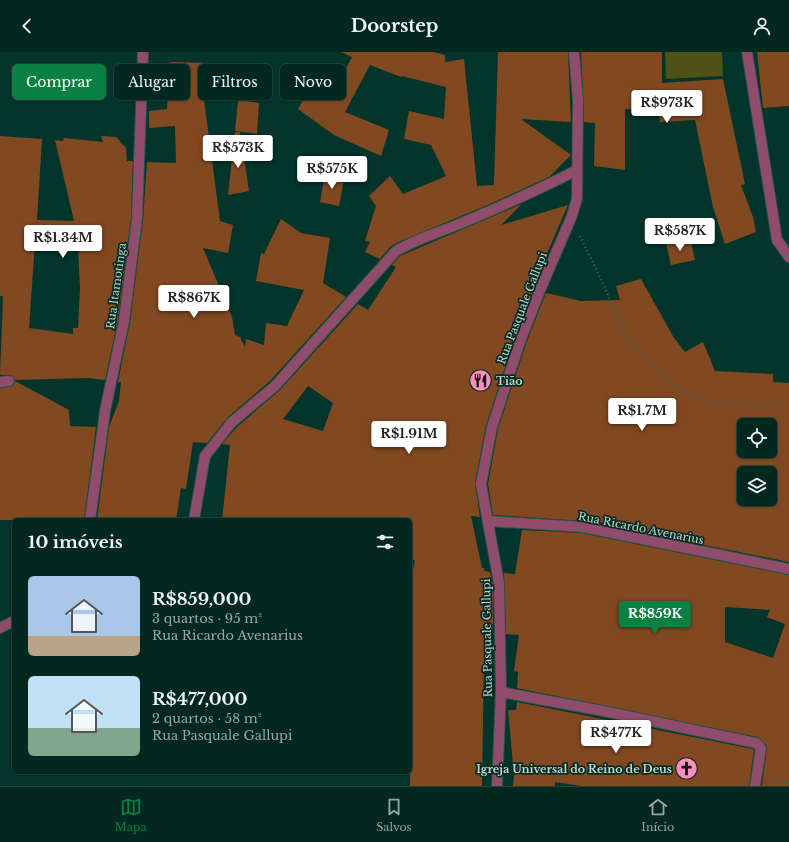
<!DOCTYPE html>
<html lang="pt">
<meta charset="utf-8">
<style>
:root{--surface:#032820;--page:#11342d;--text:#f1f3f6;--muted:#97a6a5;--line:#24443e;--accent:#0b8043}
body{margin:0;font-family:"Libre Baskerville",serif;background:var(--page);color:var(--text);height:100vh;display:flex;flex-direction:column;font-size:15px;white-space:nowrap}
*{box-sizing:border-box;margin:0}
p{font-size:13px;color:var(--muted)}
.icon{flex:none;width:22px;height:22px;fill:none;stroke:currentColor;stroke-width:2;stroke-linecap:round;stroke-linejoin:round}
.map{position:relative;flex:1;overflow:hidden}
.side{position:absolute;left:12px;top:466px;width:400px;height:256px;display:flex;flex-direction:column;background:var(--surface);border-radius:6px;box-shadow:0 1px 3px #0004,0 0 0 1px var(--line)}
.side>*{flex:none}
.hud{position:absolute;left:12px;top:12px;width:400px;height:36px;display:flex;gap:8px}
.controls{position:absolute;left:737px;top:366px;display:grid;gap:8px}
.controls a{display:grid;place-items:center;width:40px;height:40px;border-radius:6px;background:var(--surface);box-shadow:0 1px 3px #0004,0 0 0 1px var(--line);font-size:20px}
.price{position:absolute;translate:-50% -34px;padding:0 9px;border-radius:4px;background:#fff;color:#222;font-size:13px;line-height:26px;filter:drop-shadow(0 1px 2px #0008)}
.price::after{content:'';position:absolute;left:50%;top:24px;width:12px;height:9px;margin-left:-6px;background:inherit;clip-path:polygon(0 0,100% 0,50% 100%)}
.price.selected{background:var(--accent);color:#fff}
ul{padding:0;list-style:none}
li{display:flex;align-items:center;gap:12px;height:100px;padding:0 16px}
li span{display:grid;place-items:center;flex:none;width:112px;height:80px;border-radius:6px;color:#555}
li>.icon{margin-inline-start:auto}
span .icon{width:48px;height:48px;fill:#fffc;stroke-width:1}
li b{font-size:17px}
h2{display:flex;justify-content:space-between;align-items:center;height:48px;padding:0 16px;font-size:17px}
.pill{padding:0 14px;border-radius:6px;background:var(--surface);box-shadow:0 1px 3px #0004,0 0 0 1px var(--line);font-size:14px;line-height:36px}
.pill.selected{background:var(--accent);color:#fff}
header{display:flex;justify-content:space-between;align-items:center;height:52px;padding:0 16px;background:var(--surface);font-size:18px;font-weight:700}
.menu{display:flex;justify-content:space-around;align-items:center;height:56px;border-top:1px solid var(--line);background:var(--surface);font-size:11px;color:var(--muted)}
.menu a{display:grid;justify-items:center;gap:2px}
.menu .selected{color:var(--accent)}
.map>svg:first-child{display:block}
.green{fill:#4e5219}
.building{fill:#814922;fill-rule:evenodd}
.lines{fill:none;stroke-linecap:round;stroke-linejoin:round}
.lane-casing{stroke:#245348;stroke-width:12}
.street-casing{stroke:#245348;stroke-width:12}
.path{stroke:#3a685c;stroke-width:2.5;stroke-dasharray:1 3;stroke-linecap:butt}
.lane{stroke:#904d6b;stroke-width:10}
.street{stroke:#904d6b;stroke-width:10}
.labels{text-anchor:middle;stroke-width:3.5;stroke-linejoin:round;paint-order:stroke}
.street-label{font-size:11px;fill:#b6ddd1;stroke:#0d2921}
.poi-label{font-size:11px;font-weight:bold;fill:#b6ddd1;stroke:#0d2921;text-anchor:start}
</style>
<header><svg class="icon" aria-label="back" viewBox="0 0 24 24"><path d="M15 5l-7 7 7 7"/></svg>Doorstep<svg class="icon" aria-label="person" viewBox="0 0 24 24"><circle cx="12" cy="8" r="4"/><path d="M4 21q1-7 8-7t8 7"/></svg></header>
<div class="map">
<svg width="789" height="734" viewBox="0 0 789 734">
<rect width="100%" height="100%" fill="#04352a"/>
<path class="green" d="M665 0H722L723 24 666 27Z"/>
<g class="building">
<path d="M341 0H433L445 3V10L464 7 477 134 494 133 498 0H568L571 70 521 67 571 103 549 125 490 152 401 189 391 194 380 207 365 200 370 190 365 189 376 154 369 144 390 124 403 142 446 124 431 93 404 87 409 59 444 67 446 35 402 24 401 25 370 13 345 60 389 78 381 104 334 83 298 57 308 39 329 17 339 31 352 5Z"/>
<path d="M581 0H662V31L723 27 745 132 741 133 753 165 756 180 725 192 713 155 695 68 660 70 659 57H625V118L594 114 595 71 584 70Z"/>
<path d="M757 0H789V54L763 56Z"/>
<path d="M170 10 212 11 211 40H203L220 169 233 173 228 201 203 196 232 265 235 283 240 285 245 295 246 287 264 293 266 271 287 274 304 238 256 229 261 201 264 202 281 167 301 181 330 186 323 231 346 245 270 329 228 365 207 391 193 390 186 437 181 436 176 468H97L109 375 119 349 121 330H118L130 270 143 168 147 110 176 111 175 74 149 76V59L167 57Z"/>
<path d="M238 48 259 51 257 82 235 79Z"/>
<path d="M235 80H240L249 139 228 143Z"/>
<path d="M0 84 42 87 37 168 74 169 55 88 63 89 64 86 103 90 101 84 116 85 126 96 127 109H133L131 166 118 268 105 328 87 326 15 328 11 323H0L3 244H0ZM35 191 78 195 80 236 78 276H73V282L29 276Z"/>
<path d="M325 122 344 126 339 154 320 150Z"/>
<path d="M522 152 501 173 568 153 546 204H543L529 238 533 239 515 285 486 373 475 431 480 465 471 464 482 516H484V519L490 520 493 532V581L486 580 484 607 482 734H410V533L415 508H410V468H222L230 393 222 392 237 375 280 338 358 252 368 258 396 215 392 213 400 204ZM308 334 333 351 323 379 283 367Z"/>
<path d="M690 186 695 208 671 213 666 191Z"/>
<path d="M641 227 674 286 685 300 703 290 715 319 773 322V330L789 331V510L584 469 493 463 488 432 498 377 527 289 546 241 581 249 620 248 616 234ZM744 373H770V399H744ZM744 421H770V447H744Z"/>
<path d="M15 329 69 358 70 374 96 375 84 468H0V336L13 334Z"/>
<path d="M522 478 582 481 789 523V734H762L767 694 757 685 517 636 518 620 514 619 519 583 506 582 504 521 515 522ZM725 555 770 558 767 565 785 572 773 606 725 590Z"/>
<path d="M517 650 753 697 754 698 749 734H581L555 730V734H513L514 723 508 658H516Z"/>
</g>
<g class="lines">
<defs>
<g id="lane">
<path d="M747 0 777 188 789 205"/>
<path d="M194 468 205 404 232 370 275 334 396 199C418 186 441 180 464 170 502 154 540 137 577 118"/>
<path d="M501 640 603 659 756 691 761 696 755 734"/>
</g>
<g id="street">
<path d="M0 330 9 329"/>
<path d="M90 468 105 359 124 269 137 167 143 0"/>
<path d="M488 469 583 475 789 517"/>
<path d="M0 576 14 569"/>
<path d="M497 734 501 640 499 531 481 432 492 375 521 287 541 236 571 166 577 147 578 49 574 0"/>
</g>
</defs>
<use href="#lane" class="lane-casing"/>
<use href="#street" class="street-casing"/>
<g class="path">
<path d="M580 184 602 229 626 285 677 338 718 352 789 355"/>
<path d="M772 728 789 731"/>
</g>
<use href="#lane" class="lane"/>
<use href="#street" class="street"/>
</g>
<defs>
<symbol id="restaurant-disc" viewBox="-11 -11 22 22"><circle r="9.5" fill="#fd8ebf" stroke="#0d2921"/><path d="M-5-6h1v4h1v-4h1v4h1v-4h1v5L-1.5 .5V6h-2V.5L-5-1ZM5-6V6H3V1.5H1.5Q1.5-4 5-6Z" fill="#111"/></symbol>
<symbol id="church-disc" viewBox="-11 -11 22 22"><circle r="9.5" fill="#fd8ebf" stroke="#0d2921"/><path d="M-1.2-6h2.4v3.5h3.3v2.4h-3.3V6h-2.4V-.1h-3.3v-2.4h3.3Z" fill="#111"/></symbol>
</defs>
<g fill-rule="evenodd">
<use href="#restaurant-disc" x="468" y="316" width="25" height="25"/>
<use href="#church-disc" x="674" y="704" width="25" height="25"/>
</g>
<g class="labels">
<g class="street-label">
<text transform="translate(116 234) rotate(-82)" y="4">Rua Itamotinga</text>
<text transform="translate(522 256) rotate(-69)" y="4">Rua Pasquale Gallupi</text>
<text transform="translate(641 476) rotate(11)" y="4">Rua Ricardo Avenarius</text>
<text transform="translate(487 586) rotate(-91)" y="4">Rua Pasquale Gallupi</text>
</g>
<g class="poi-label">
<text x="496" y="333">Tião</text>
<text x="672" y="721" text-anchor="end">Igreja Universal do Reino de Deus</text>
</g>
</g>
</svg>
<div class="controls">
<a><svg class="icon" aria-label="locate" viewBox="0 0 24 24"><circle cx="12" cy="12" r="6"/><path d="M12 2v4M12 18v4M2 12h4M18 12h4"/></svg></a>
<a><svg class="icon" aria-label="layers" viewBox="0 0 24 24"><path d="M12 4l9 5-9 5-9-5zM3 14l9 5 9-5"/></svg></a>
</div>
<b class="price" style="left:667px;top:72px">R$973K</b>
<b class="price" style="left:238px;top:117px">R$573K</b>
<b class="price" style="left:332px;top:138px">R$575K</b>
<b class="price" style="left:680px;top:200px">R$587K</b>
<b class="price" style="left:63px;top:207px">R$1.34M</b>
<b class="price" style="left:194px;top:267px">R$867K</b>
<b class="price" style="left:642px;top:380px">R$1.7M</b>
<b class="price" style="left:409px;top:403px">R$1.91M</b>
<b class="price selected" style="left:655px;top:583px">R$859K</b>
<b class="price" style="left:616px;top:702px">R$477K</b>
<div class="hud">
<a class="pill selected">Comprar</a>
<a class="pill">Alugar</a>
<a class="pill">Filtros</a>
<a class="pill">Novo</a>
</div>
<section class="side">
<h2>10 imóveis<svg class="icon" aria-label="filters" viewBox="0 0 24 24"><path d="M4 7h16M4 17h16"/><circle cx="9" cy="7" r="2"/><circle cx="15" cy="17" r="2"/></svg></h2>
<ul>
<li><span style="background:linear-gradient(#a9c7e8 75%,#b9a48a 0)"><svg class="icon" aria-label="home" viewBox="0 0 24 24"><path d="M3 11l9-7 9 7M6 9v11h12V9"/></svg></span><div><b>R$859,000</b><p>3 quartos · 95 m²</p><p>Rua Ricardo Avenarius</p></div></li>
<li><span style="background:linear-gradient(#bfe0f5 65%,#7fa58c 0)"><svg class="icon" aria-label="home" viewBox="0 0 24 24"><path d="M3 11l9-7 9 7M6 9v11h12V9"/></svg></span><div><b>R$477,000</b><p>2 quartos · 58 m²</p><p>Rua Pasquale Gallupi</p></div></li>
</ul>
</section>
</div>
<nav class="menu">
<a class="selected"><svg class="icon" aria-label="map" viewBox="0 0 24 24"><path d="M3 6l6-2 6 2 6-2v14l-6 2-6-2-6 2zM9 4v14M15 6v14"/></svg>Mapa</a>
<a><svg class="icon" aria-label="saved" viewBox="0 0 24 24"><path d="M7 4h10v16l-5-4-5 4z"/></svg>Salvos</a>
<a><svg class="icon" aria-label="home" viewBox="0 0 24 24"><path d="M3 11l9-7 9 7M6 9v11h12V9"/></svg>Início</a>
</nav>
